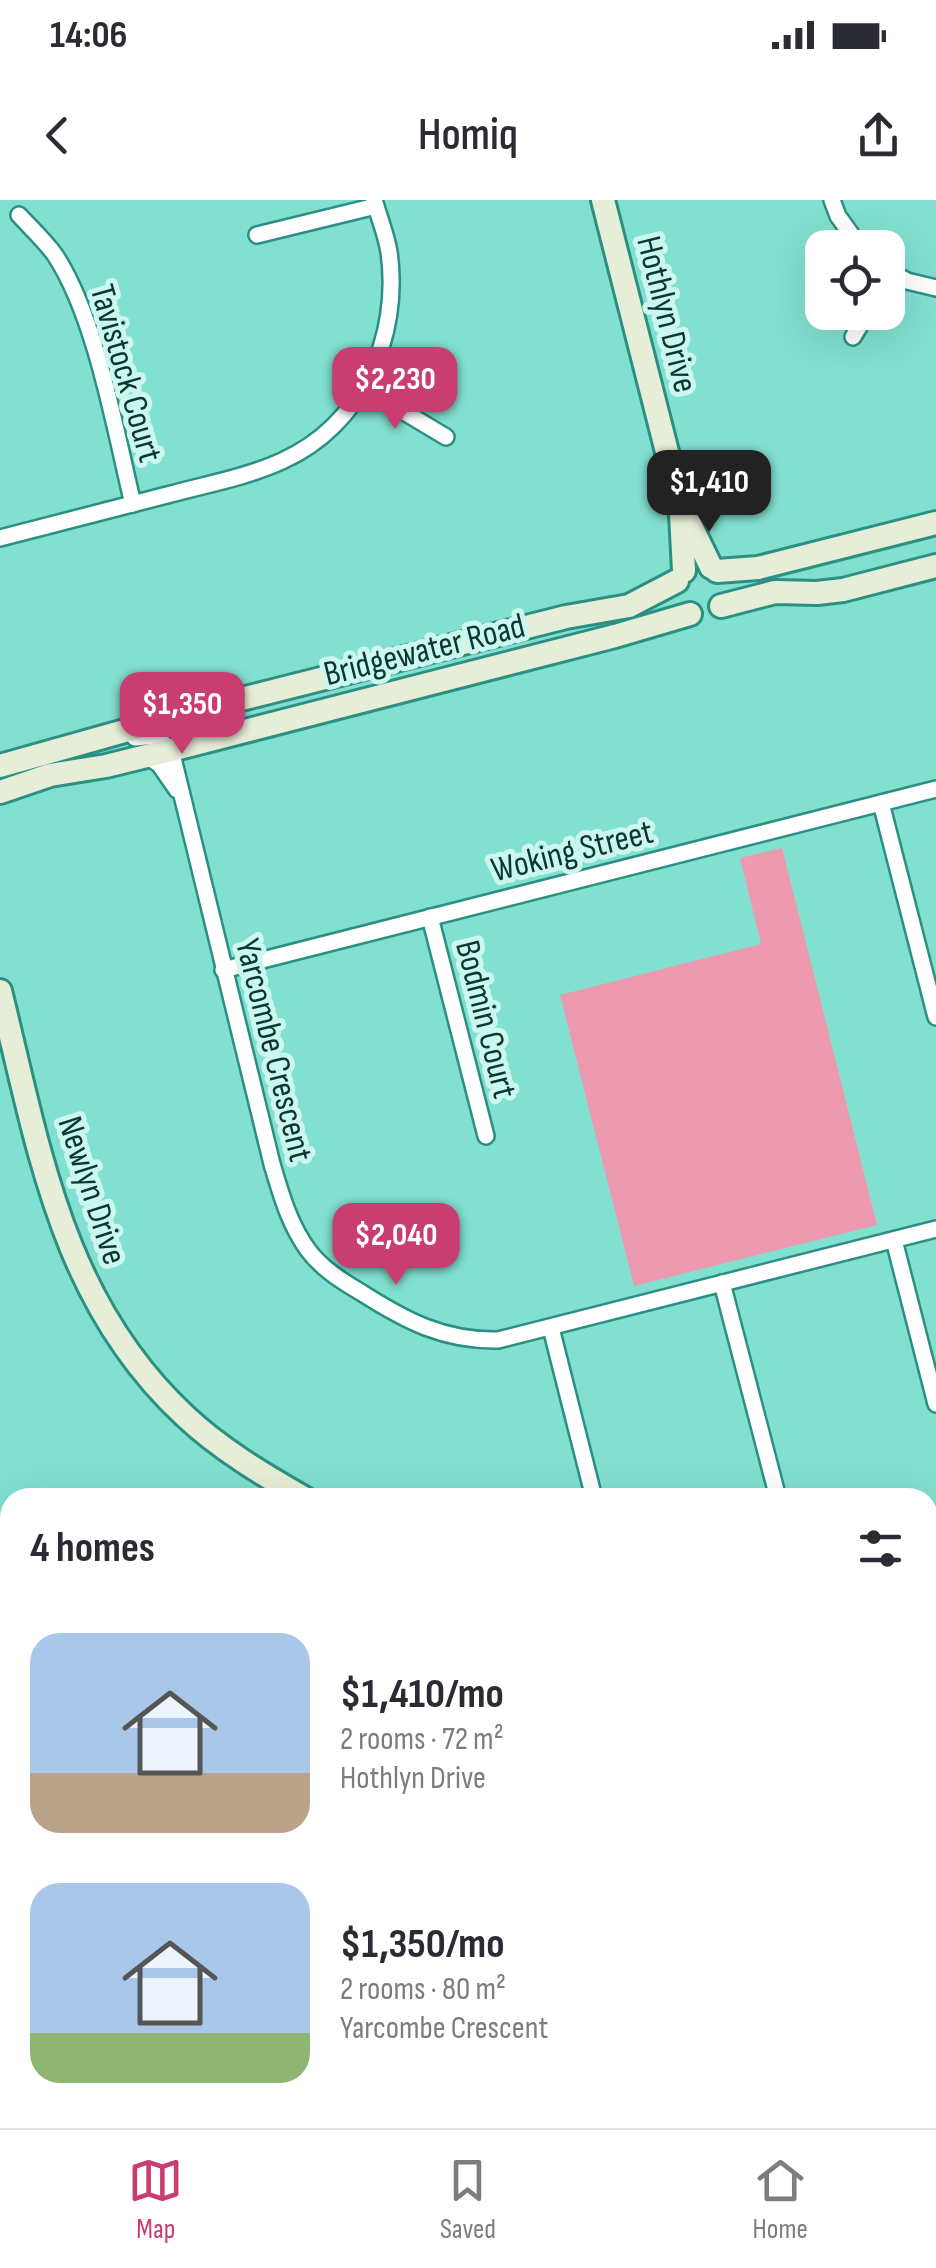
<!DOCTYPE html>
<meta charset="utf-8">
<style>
:root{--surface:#fff;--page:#f2f2f3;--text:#2b2b33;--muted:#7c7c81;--line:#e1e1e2;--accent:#c93d70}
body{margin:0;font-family:"Sofia Sans Condensed",sans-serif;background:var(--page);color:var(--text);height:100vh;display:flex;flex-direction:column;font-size:38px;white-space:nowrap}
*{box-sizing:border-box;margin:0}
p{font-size:32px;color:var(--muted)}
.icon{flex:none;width:55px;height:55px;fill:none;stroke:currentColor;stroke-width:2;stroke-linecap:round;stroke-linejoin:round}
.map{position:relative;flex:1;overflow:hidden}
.drawer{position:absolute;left:0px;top:1288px;width:938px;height:642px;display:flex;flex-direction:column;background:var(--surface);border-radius:30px 30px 0 0;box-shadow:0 10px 40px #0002}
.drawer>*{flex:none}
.controls{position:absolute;left:805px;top:30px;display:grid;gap:20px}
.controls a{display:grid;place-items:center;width:100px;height:100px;border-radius:20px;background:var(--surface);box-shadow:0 10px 40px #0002;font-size:50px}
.price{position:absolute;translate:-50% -85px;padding:0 22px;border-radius:20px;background:var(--accent);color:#fff;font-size:32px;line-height:65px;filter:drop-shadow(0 2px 5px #0008)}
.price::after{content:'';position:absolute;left:50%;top:60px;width:30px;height:22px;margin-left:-15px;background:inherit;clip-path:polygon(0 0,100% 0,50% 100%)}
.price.active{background:#222;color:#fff}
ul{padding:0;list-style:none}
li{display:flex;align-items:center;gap:30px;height:250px;padding:0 30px}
li span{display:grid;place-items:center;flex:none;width:280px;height:200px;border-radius:30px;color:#555}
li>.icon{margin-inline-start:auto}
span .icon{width:120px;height:120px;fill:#fffc;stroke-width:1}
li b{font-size:42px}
h2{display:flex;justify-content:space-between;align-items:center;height:120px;padding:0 30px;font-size:42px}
.status{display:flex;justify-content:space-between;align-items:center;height:70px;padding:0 50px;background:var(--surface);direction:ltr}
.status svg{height:28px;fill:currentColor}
header{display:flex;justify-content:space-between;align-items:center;height:130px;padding:0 30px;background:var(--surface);font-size:45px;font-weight:600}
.dock{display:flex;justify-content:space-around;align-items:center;height:140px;border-top:2px solid var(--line);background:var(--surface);font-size:28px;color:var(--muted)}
.dock a{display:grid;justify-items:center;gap:5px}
.dock .active{color:var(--accent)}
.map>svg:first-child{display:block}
.green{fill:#ed9ab0}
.water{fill:#4ea4e1}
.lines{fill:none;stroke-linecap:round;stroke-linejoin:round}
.street-casing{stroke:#2b9083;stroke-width:20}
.secondary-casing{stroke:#2b9083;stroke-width:28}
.street{stroke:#fff;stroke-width:15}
.secondary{stroke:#e7eed8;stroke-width:22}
.labels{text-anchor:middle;stroke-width:10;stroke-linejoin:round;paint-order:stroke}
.street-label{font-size:35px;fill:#0c3631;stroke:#cbf7ef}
</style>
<div class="status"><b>14:06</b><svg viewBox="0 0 49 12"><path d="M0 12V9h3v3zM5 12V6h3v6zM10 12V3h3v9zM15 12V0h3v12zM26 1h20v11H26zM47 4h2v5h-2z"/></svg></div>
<header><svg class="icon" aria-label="back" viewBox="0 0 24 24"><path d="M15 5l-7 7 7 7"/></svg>Homiq<svg class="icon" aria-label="share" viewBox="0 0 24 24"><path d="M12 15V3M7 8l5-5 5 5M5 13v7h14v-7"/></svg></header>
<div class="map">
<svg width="936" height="1928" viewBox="0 0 936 1928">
<rect width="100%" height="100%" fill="#82e0d1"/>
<g class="green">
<path d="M782 648 877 1025 634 1086 560 795 761 744 740 658Z"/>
<path d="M300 1920H543L549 1928H280Z"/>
</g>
<path class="water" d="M661 1920H802V1928H663Z"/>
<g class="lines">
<defs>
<g id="street">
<path d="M832 0 838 16 861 48"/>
<path d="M19 15C31 28 45 41 55 55 96 117 115 230 133 304"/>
<path d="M257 35 376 6"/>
<path d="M888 70 907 81 936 88"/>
<path d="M853 137 868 112"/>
<path d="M366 189 446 237"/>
<path d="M0 338C57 323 114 309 171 294 208 284 247 277 282 261 362 225 401 137 389 52 386 34 379 17 374 0"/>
<path d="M135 538 156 536 171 550 272 964C281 994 289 1024 308 1050 322 1069 342 1081 362 1093 406 1121 444 1141 498 1140L936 1029"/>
<path d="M146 556 159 564 177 590"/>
<path d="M881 603 936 817"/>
<path d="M430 717 486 936"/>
<path d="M223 770 936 589"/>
<path d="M894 1040 936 1204"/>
<path d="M722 1083 778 1298"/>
<path d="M551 1128 594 1298"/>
<path d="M0 1476 10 1473"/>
<path d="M928 1505 936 1503"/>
<path d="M6 1660 10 1684"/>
<path d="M928 1703 936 1701"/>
<path d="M4 1928 23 1920"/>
</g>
<g id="secondary">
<path d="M603 0 680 303 711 367"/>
<path d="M681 314 684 371"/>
<path d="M717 371 758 368 936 323"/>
<path d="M721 406 775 392 817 393 843 390 936 366"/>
<path d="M0 566 210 507 566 417 629 406 677 381"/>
<path d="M0 592 50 575 106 566 171 550 615 436 690 414"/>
<path d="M0 791C39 948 61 1101 185 1216 220 1249 262 1274 304 1298"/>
<path d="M602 1920 605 1928"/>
</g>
</defs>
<use href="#street" class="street-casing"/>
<use href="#secondary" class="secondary-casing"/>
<use href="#street" class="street"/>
<use href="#secondary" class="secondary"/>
</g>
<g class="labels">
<g class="street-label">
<text transform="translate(668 114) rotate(76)" y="12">Hothlyn Drive</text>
<text transform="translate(127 173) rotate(74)" y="12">Tavistock Court</text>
<text transform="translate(424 449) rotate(-14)" y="12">Bridgewater Road</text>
<text transform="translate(572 650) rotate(-14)" y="12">Woking Street</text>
<text transform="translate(487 819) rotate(76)" y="12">Bodmin Court</text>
<text transform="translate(275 850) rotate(76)" y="12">Yarcombe Crescent</text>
<text transform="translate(93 990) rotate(72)" y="12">Newlyn Drive</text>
</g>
</g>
</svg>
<div class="controls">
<a><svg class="icon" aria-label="locate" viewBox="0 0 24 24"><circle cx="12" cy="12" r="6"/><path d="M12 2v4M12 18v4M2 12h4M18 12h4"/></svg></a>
</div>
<b class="price" style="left:395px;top:232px">$2,230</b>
<b class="price active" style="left:709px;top:335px">$1,410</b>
<b class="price" style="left:182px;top:557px">$1,350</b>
<b class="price" style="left:396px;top:1088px">$2,040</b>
<section class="drawer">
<h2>4 homes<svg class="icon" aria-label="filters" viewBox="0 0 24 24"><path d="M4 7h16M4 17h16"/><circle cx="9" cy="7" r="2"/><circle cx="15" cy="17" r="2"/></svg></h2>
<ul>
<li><span style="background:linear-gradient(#a9c7e8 70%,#b9a48a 0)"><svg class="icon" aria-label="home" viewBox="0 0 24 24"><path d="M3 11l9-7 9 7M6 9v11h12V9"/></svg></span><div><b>$1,410/mo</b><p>2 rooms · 72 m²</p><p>Hothlyn Drive</p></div></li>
<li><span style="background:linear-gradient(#a9c7e8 75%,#8fb573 0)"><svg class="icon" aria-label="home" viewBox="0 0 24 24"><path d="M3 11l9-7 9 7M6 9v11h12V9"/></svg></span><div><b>$1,350/mo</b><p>2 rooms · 80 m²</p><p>Yarcombe Crescent</p></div></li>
</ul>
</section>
</div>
<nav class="dock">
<a class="active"><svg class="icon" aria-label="map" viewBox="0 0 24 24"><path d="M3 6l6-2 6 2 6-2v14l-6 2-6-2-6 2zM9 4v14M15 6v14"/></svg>Map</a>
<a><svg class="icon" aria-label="saved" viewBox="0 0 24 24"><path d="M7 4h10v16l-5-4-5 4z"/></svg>Saved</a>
<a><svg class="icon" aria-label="home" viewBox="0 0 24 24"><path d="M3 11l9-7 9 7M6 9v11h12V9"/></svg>Home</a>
</nav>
